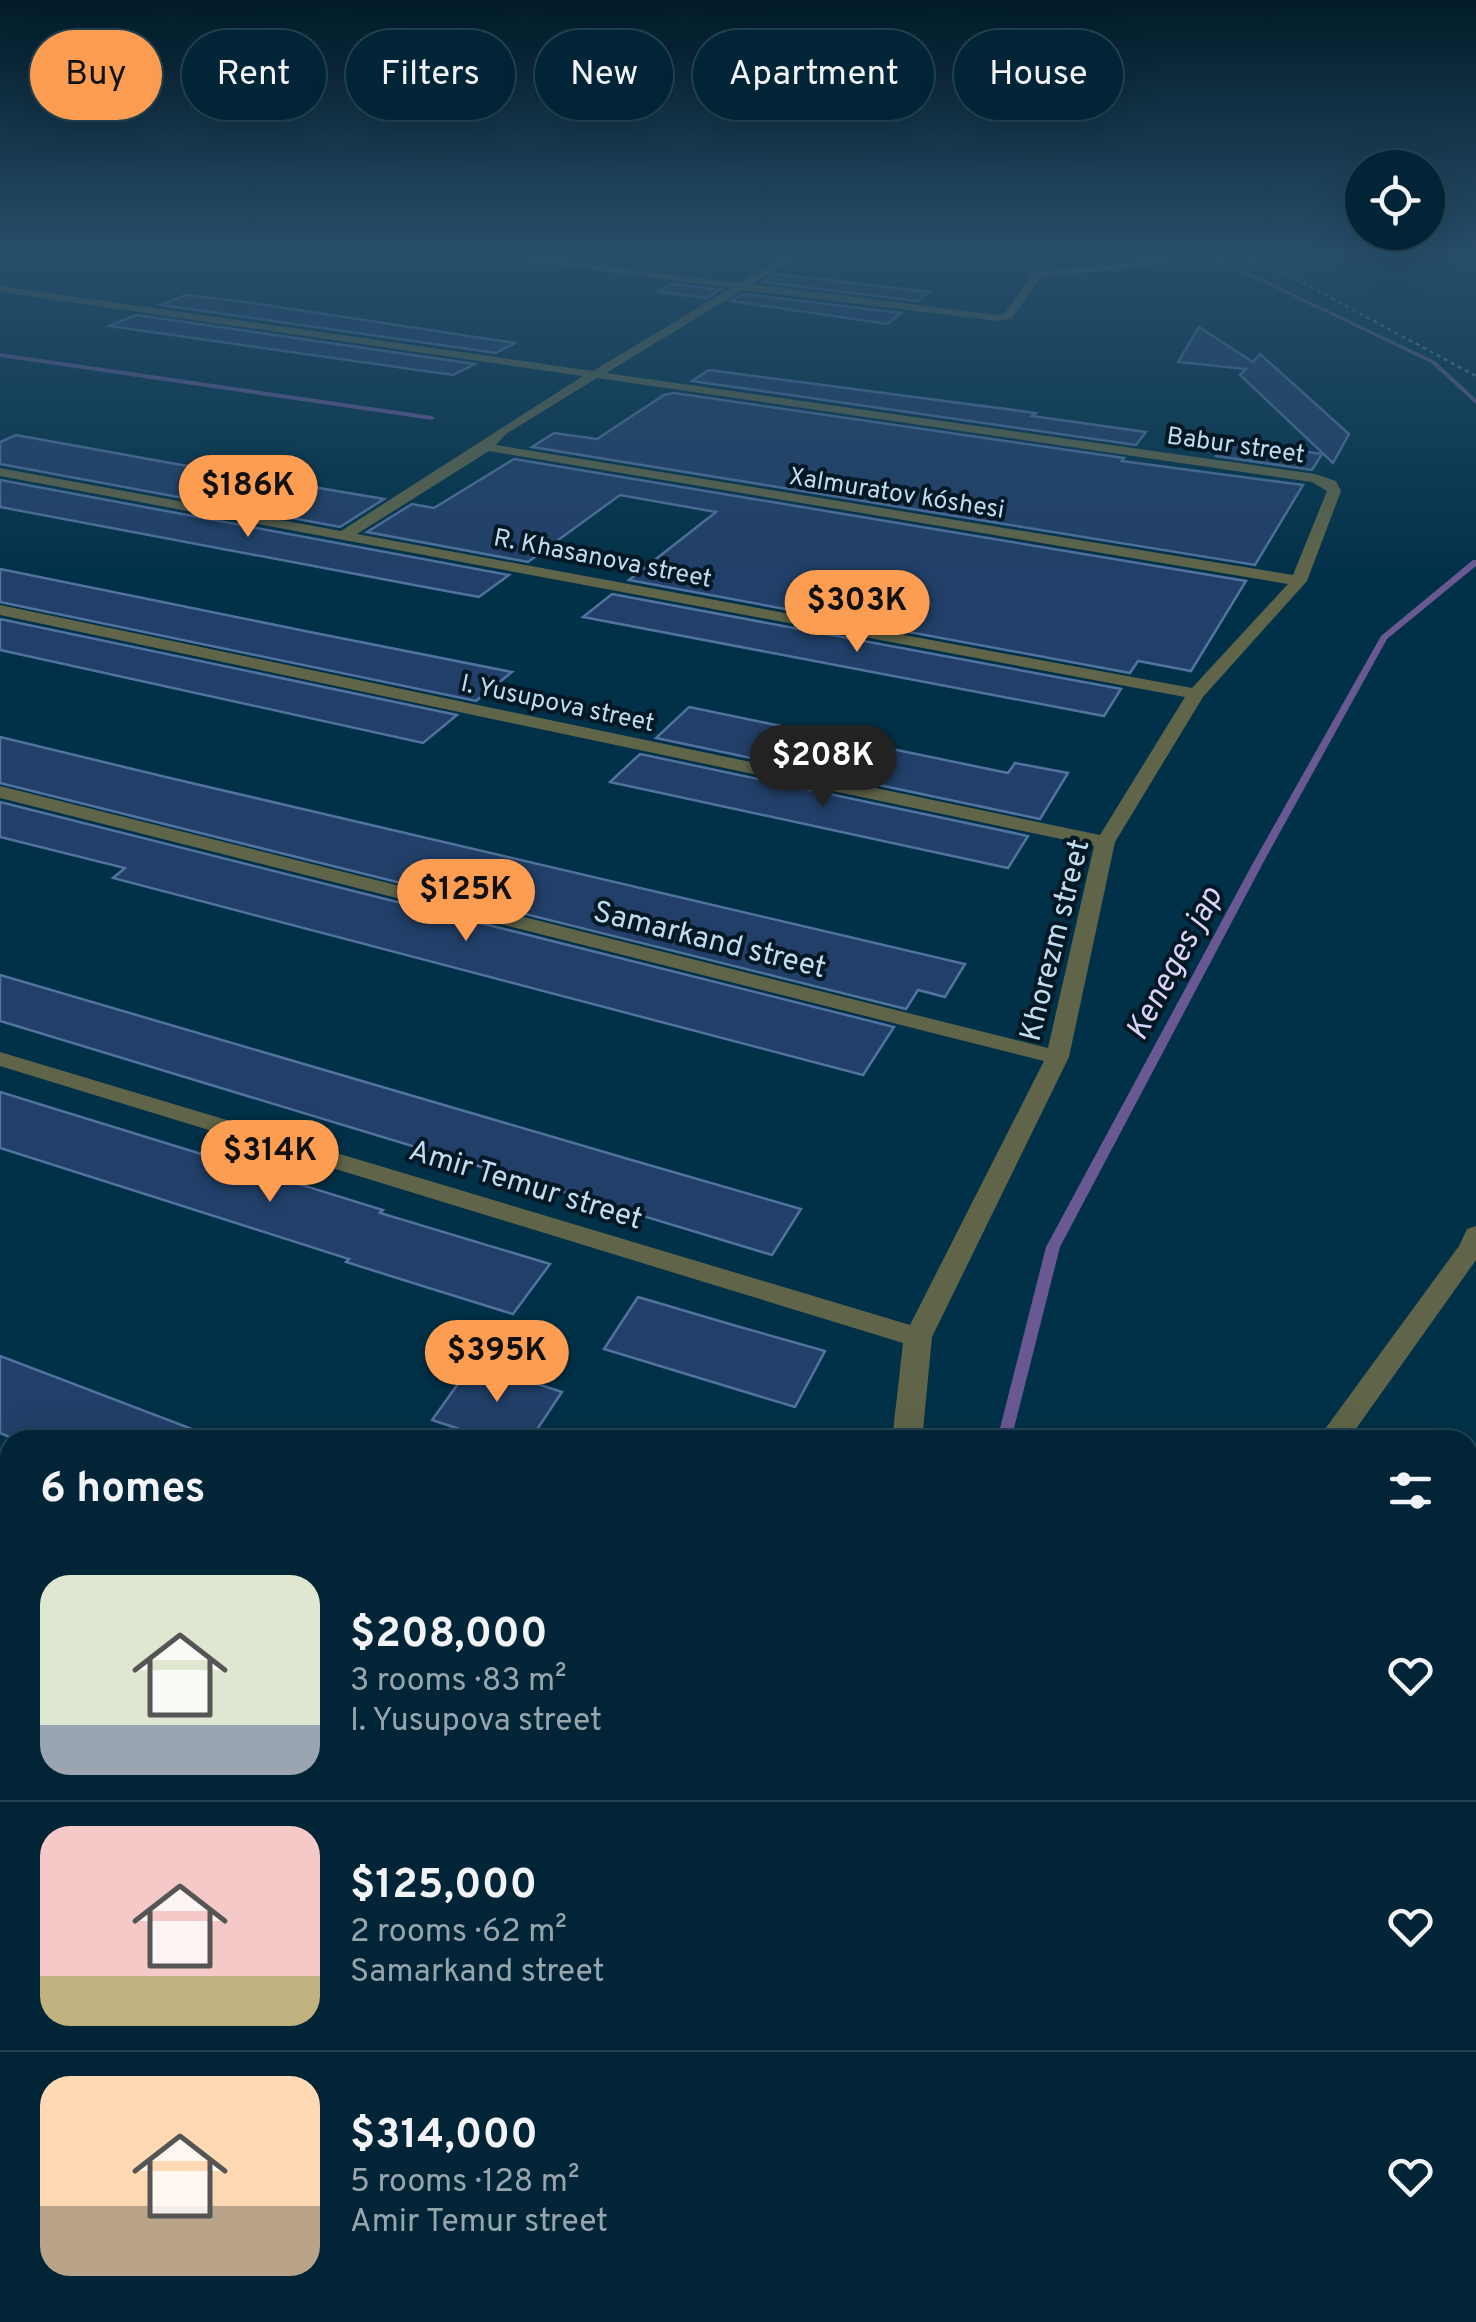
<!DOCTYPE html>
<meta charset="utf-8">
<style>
:root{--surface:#012536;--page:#0f3142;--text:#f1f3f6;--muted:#96a5ad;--line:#234251;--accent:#fc9d52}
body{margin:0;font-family:Overpass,sans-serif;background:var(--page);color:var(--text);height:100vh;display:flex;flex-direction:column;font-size:38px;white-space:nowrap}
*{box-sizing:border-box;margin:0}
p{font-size:32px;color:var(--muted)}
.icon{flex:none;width:55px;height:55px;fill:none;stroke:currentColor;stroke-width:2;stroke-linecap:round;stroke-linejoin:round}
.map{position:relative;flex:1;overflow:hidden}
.panel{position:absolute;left:0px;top:1430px;width:1478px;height:892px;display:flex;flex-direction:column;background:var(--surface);border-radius:30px 30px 0 0;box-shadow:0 10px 40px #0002,0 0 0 2px var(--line)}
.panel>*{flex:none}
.guide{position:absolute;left:30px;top:30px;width:1418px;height:90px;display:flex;gap:20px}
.tools{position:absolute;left:1345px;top:150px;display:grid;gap:20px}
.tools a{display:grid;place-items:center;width:100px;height:100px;border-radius:50%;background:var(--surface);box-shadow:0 10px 40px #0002,0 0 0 2px var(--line);font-size:50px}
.price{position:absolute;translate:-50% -85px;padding:0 22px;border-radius:35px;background:var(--accent);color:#111;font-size:32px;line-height:65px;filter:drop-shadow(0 2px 5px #0008)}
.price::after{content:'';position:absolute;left:50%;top:60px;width:30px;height:22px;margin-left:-15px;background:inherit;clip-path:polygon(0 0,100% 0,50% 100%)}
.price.active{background:#222;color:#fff}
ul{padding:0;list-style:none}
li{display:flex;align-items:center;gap:30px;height:250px;padding:0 40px}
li+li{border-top:2px solid var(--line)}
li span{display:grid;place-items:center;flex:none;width:280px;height:200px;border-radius:30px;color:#555}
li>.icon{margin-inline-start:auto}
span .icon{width:120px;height:120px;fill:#fffc;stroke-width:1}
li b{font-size:42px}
h2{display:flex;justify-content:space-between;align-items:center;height:120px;padding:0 40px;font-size:42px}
.chip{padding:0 35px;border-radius:45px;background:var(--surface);box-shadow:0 10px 40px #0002,0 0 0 2px var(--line);font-size:35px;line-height:90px}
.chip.active{background:var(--accent);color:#111}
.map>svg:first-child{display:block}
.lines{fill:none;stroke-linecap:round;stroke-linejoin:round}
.stream{fill:#6a5893;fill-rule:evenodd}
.building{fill:#213f68;stroke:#52729f;stroke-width:2.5}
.path{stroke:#60869b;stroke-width:2.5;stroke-dasharray:4 4;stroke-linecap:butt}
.minor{fill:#606549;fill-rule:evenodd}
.labels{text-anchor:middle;stroke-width:8;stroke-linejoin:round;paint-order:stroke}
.far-street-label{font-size:25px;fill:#c0dcef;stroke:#021825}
.street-label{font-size:30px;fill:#c0dcef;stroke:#021825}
.water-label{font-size:32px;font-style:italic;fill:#dbd2f5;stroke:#021825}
</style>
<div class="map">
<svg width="1476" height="2322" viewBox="0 0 1476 2322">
<rect width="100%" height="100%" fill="#013148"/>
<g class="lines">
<g class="stream">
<path d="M1198 251H1204L1435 361 1476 399V404L1431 363Z"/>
<path d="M0 353 432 416 435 418 432 420 0 357Z"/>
<path d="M1473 560H1476V566L1387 639 1263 863 1060 1247 1011 1440H997L1046 1247 1253 863 1381 636Z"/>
<path d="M1199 2312H1221L1223 2322H1201Z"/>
</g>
</g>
<g class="building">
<path d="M775 274 929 292 917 301 763 282Z"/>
<path d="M672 284 720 290 707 298 657 292Z"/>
<path d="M744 294 901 313 887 324 731 301Z"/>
<path d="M185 295 239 301 515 343 496 353 161 305Z"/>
<path d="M136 315 475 364 453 375 109 326Z"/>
<path d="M1199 327 1253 362 1260 354 1349 434 1333 463 1240 375 1246 369 1178 362Z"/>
<path d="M709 370 1036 413 1032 416 1146 432 1136 445 692 381Z"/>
<path d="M674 393 1124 458 1122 461 1303 485 1255 565 532 447 554 433 597 439 664 395Z"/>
<path d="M16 435 176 464 384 499 340 527 0 464V442Z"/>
<path d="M1227 441 1322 454 1312 470 1216 456Z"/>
<path d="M514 459 1246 581 1191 671 1138 661 1130 673 629 580 716 512 620 495 528 562 367 532 412 504 434 508Z"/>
<path d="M0 480 509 575 479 597 430 588 0 507Z"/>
<path d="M0 569 310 632 512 672 476 701 0 602Z"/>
<path d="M612 594 1121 689 1104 716 583 617Z"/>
<path d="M0 619 457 715 423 743 0 650Z"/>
<path d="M689 707 1008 773 1015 763 1068 773 1040 819 656 738Z"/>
<path d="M0 737 170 778 965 964 945 997 918 990 906 1009 0 783Z"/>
<path d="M640 754 1028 836 1008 868 610 782Z"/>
<path d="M0 802 894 1027 863 1075 113 878 125 868 0 837Z"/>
<path d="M0 975 635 1161 801 1209 772 1255 0 1021Z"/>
<path d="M0 1092 383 1210 380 1213 550 1264 513 1314 429 1288 346 1262 349 1259 0 1148Z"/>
<path d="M638 1297 733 1325 825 1351 795 1407 604 1349Z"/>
<path d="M0 1356 213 1437 212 1440H16L0 1433Z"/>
<path d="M473 1363 562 1392 530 1440H493L432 1420Z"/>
</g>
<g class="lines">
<path class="path" d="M1221 251 1296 279 1476 376"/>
<g class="minor">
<path d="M451 251H478L740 283 793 251H805L752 284 998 315 1004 314 1034 272 1167 260 1163 265 1041 277 1011 319 998 321 743 290 606 373 1315 474 1336 481 1341 491 1307 581 1203 697 1115 842 1069 1057 932 1337 922 1440H892L903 1343 0 1066V1052L910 1325 1044 1061 0 798V786L1048 1048 1094 846 0 615V605L1100 835 1185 697 0 476V468L341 531 583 376 0 292V286L593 371 731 288ZM597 378 1312 482 1327 491 1293 575 496 445 506 434ZM489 451 1288 584 1192 688 357 534Z"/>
<path d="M1476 1226V1260L1348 1440H1317L1459 1246 1467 1229Z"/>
<path d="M0 1492 10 1495V1520L0 1517Z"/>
<path d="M1468 1641 1476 1643V1671L1468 1669Z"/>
<path d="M1042 2312H1086L1087 2322H1043Z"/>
</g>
</g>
<linearGradient id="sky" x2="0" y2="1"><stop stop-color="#011b28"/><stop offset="0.44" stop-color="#274e6a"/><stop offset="1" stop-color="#274e6a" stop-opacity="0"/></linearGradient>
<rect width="1476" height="576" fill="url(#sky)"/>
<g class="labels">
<g class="far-street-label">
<text transform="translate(1236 444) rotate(8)" y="9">Babur street</text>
<text transform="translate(897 492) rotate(9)" y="9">Xalmuratov kóshesi</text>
<text transform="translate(603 557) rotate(11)" y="9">R. Khasanova street</text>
<text transform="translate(558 702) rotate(12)" y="9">I. Yusupova street</text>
</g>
<g class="street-label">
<text transform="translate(710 939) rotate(14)" y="10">Samarkand street</text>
<text transform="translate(1054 940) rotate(-76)" y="10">Khorezm street</text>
<text transform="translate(526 1184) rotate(17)" y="10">Amir Temur street</text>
</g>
<g class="water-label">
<text transform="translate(1173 963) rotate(-62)" y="11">Keneges jap</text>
</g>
</g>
</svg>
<div class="tools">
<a><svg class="icon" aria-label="locate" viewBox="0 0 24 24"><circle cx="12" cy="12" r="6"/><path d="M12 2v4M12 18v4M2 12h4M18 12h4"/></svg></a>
</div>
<b class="price" style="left:248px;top:540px">$186K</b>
<b class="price" style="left:857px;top:655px">$303K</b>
<b class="price active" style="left:823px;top:810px">$208K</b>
<b class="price" style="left:466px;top:944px">$125K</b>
<b class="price" style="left:270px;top:1205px">$314K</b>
<b class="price" style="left:497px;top:1405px">$395K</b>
<div class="guide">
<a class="chip active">Buy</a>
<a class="chip">Rent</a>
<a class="chip">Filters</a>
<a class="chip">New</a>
<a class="chip">Apartment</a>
<a class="chip">House</a>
</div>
<section class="panel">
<h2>6 homes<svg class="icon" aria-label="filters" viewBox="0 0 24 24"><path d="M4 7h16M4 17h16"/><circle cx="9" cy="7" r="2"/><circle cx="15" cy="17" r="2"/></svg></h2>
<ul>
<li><span style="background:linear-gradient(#dfe7d0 75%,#9aa5b1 0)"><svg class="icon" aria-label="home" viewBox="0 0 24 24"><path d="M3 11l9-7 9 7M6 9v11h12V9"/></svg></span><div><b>$208,000</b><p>3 rooms · 83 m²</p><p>I. Yusupova street</p></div><svg class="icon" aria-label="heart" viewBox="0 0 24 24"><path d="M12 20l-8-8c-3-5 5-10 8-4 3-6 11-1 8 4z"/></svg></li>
<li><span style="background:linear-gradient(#f6c9c9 75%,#c2b280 0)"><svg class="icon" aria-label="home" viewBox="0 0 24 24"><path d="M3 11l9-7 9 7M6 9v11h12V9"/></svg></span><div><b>$125,000</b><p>2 rooms · 62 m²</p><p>Samarkand street</p></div><svg class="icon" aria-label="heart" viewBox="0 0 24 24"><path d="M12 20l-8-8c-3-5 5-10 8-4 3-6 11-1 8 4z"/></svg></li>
<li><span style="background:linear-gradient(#ffd9b3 65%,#b9a48a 0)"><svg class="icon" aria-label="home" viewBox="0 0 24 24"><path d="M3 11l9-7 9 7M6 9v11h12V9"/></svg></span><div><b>$314,000</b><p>5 rooms · 128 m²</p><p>Amir Temur street</p></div><svg class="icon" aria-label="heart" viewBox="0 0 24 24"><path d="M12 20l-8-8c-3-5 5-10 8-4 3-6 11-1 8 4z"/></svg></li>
</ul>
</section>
</div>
